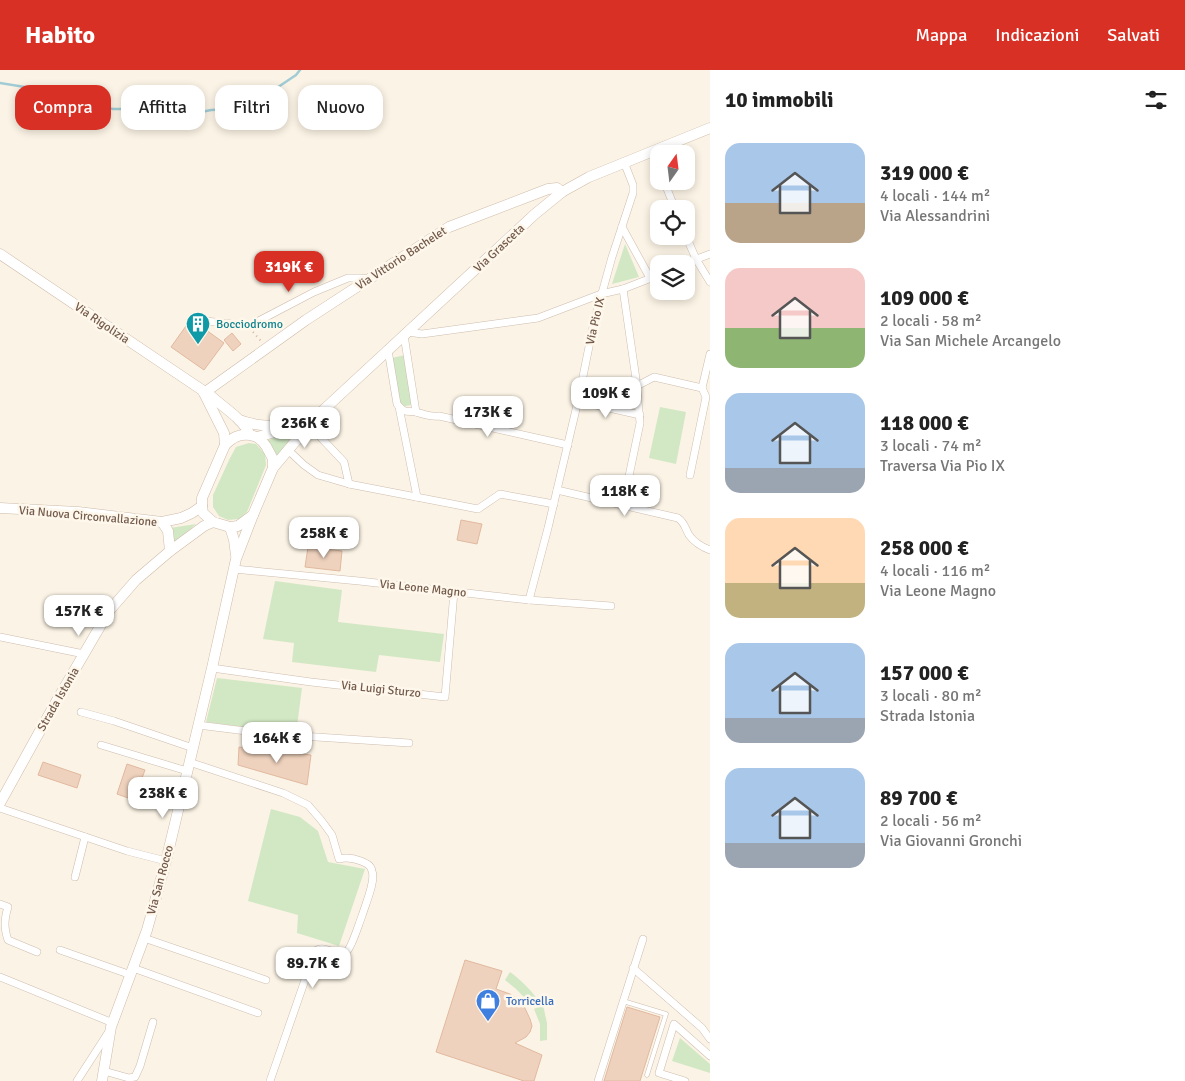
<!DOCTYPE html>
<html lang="it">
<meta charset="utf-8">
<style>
:root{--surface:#fff;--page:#f2f2f2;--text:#222;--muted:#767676;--accent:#d93025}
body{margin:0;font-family:Signika,sans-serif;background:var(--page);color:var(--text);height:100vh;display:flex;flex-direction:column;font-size:19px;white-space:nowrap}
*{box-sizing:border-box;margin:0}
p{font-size:16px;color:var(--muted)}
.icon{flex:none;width:28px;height:28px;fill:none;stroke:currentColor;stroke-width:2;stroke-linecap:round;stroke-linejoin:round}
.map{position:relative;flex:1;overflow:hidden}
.panel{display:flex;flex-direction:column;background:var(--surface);width:475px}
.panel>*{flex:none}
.banner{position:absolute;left:15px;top:15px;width:475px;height:45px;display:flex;gap:10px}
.needle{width:32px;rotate:14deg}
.buttons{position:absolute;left:650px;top:75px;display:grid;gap:10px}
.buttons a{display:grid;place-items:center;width:45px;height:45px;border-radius:10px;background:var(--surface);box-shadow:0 2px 8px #0003;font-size:25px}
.price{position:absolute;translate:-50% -42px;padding:0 11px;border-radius:10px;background:#fff;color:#222;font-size:16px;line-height:32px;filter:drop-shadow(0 1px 2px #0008)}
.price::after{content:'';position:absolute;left:50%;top:30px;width:15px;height:11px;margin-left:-8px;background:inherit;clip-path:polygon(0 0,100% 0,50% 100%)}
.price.active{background:var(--accent);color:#fff}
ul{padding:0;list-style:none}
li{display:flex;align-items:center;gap:15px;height:125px;padding:0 15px}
li span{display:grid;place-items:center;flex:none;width:140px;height:100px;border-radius:15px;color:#555}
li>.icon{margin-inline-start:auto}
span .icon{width:60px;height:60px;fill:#fffc;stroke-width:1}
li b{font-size:21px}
h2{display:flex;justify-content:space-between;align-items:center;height:60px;padding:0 15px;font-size:21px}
.chip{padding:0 18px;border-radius:15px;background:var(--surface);box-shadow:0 2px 8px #0003;font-size:18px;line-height:45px}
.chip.active{background:var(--accent);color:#fff}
header{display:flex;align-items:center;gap:30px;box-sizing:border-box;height:70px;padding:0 25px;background:var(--accent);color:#fff}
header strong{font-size:24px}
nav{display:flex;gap:28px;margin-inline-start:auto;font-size:18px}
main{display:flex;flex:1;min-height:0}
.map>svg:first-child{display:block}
.green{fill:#d2e8c4}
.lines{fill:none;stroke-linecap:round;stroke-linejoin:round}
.stream{stroke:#a1ccd5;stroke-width:2.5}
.building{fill:#efd2bd;stroke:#e1b99f}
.lane-casing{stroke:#cebdaf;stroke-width:5}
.street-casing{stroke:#cebdaf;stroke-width:8}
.secondary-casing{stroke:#cfbba9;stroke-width:11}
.path{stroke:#d4b5a1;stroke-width:2;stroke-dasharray:1 4;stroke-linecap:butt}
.lane{stroke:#fff;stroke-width:4}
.street{stroke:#fff;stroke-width:7}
.secondary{stroke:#fff;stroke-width:10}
.labels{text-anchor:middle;stroke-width:5;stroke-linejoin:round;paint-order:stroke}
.street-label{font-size:12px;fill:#735a4b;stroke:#fef7eb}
.culture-label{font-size:12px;fill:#0d838f;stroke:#fef7eb;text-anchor:start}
.shop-label{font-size:12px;fill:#366cbe;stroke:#fef7eb;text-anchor:start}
</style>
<header>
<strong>Habito</strong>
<nav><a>Mappa</a><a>Indicazioni</a><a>Salvati</a></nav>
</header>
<main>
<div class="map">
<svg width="710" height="1011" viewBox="0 0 710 1011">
<rect width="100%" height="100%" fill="#fbf3e5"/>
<g class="green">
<path d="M625 174 639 207 612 214Z"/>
<path d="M405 285 412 335 399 337 392 288Z"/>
<path d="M660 337 686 342 676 394 649 388Z"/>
<path d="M302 359 278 387 268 370Z"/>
<path d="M249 373 256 374 265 384 266 395 247 442 239 449 228 450 219 446 213 437V425L230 388 236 377Z"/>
<path d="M196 454 174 474 170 458Z"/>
<path d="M275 511 342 520 338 552 444 564 440 592 379 585 376 602 292 592 294 573 263 569Z"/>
<path d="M217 608 302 618 296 664 206 652Z"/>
<path d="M271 739 300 747 318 761 328 792 365 799 339 876 297 863 298 845 248 831Z"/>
<path d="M510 902C521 910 530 919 538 930L530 933 516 919 505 910Z"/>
<path d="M543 935 547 953V970L540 971V954L534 939Z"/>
<path d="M680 968 710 994V1003L672 991Z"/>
</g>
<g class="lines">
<path class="stream" d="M0 13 68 24 87 34 113 39H131L162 44 187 45 211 40 233 39 253 34 296 5 300 0"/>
</g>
<g class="building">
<path d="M191 249 224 273 204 300 171 277Z"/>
<path d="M232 263 241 274 233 281 224 270Z"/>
<path d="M461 450 482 454 477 474 457 470Z"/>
<path d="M308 477 342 481 340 501 305 497Z"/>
<path d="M239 677 311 685 307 715 238 695Z"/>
<path d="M43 692 81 705 77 718 38 705Z"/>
<path d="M127 694 145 700 134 730 117 724Z"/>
<path d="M465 890 502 901 496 919 510 924 518 929 523 934 530 949 532 956 530 962 526 967 515 973 542 985 534 1011H524L436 982Z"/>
<path d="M627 937 660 947 640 1011H604Z"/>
</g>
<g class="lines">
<defs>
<path id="lane" d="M623 931 666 944 647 1005"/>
<g id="street">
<path d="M652 81 659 99"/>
<path d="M664 111 675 139"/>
<path d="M622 157 650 208"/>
<path d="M686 166 696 189 710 212"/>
<path d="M684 194 710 184"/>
<path d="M206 251 249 256 314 222 348 208H360L368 209"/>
<path d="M407 262 422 264 538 248 601 224 623 219 659 205"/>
<path d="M404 265 416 342"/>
<path d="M388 280 397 334C407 346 408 339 419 343 427 345 430 347 439 346L568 375"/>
<path d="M637 316 654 307 702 318"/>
<path d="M578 331 640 345"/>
<path d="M399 337 417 427"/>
<path d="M310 356 344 392 349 414 478 439 500 424 554 434"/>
<path d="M288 380 304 395 318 405 349 414"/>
<path d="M690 405 706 327 702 318 710 284"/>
<path d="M557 420 678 448C685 453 685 458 689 465 694 472 702 477 710 480"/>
<path d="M623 435 640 353 636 309 623 219"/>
<path d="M234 499 359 511 529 530 611 536"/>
<path d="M529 530 548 458 578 331 594 252 612 187 633 123V115L624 92"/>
<path d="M0 567 84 584"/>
<path d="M212 598 311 612 445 627 454 522"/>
<path d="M81 642 114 651 193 678"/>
<path d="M198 655 270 664 409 673"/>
<path d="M101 675 187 701"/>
<path d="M189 692 283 723 308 735 321 750 332 765 339 789C347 787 353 788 361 791 366 793 371 795 372 801 376 811 365 835 362 846 359 853 352 877 347 881 338 890 326 873 315 881L270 1011"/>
<path d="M0 738 127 781 166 791"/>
<path d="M75 807 85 767"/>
<path d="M0 834 8 837C4 850 4 858 8 870L37 882"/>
<path d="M144 868 266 910"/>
<path d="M60 880 131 905"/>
<path d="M133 898 258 943"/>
<path d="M633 898 702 958 710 969"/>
<path d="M0 907 113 953"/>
<path d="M104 1001 129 1008 135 1007 140 996 153 952"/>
<path d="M77 1011 108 963"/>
<path d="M598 1011 643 869"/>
<path d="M685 1011 659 1003 674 954 710 986"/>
</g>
<g id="secondary">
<path d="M0 184 211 326C224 338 242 348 250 365L257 367 262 371 266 376 273 389V398L253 445 238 456 230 457 213 452 203 443 202 436V428L225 375C233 367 239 364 250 365"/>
<path d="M204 323 306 250 449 157 548 119 557 118 562 122"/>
<path d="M204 323 224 363 225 375"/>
<path d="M239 350C252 355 277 358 291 355 300 353 309 349 317 346"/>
<path d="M257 367 286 359"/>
<path d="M273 398 294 373 310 356 318 345 535 144 562 122 589 107 710 58"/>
<path d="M0 438 78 442 162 452 181 448 192 443 202 436"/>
<path d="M162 452 168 461 170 481"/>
<path d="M230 457 234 470 236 485"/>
<path d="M0 733 56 632 109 541 136 510 170 481 204 456 213 452"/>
<path d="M102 1011 111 957 147 860 166 791 212 598 236 489 253 445"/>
</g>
</defs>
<use href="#lane" class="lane-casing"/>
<use href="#street" class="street-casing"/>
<use href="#secondary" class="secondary-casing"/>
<g class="path">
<path d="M253 262 261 271"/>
<path d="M282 346 293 344"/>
</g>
<use href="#lane" class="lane"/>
<use href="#street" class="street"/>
<use href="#secondary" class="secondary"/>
</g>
<defs>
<symbol id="building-pin" viewBox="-11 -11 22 30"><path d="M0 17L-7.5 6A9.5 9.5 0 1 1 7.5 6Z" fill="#0f9aa8" stroke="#fef7eb"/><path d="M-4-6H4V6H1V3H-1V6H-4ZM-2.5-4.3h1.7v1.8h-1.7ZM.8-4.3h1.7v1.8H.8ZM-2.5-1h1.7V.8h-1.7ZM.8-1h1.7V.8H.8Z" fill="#fff"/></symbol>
<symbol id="shop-pin" viewBox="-11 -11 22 30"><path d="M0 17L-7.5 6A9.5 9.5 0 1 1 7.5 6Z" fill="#3f7fe0" stroke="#fef7eb"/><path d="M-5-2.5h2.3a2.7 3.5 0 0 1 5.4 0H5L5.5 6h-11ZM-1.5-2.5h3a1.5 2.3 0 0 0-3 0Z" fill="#fff"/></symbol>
</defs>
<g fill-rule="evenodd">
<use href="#building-pin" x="184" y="240" width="28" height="38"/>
<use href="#shop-pin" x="474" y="917" width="28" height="38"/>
</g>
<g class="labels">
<g class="street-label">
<text transform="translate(499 178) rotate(-43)" y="4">Via Grasceta</text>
<text transform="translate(401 188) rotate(-33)" y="4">Via Vittorio Bachelet</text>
<text transform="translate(595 251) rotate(-77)" y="4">Via Pio IX</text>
<text transform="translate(102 253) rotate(34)" y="4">Via Rigolizia</text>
<text transform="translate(88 446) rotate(5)" y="4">Via Nuova Circonvallazione</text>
<text transform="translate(423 518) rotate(6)" y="4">Via Leone Magno</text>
<text transform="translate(381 619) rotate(6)" y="4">Via Luigi Sturzo</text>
<text transform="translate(58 629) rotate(-60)" y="4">Strada Istonia</text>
<text transform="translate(160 810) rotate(-75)" y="4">Via San Rocco</text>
</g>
<g class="culture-label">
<text x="216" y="258">Bocciodromo</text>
</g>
<g class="shop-label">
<text x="506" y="935">Torricella</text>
</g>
</g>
</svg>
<div class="buttons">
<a><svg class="needle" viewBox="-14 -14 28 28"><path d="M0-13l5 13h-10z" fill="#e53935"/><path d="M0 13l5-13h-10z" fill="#767676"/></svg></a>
<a><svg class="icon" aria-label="locate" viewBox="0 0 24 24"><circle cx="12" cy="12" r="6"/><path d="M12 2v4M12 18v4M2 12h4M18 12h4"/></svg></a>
<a><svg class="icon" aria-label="layers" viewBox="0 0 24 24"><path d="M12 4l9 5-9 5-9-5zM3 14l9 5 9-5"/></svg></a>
</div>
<b class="price active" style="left:289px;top:223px">319K €</b>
<b class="price" style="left:606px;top:349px">109K €</b>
<b class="price" style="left:488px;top:368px">173K €</b>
<b class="price" style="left:305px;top:379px">236K €</b>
<b class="price" style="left:625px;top:447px">118K €</b>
<b class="price" style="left:324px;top:489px">258K €</b>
<b class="price" style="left:79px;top:567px">157K €</b>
<b class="price" style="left:277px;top:694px">164K €</b>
<b class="price" style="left:163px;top:749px">238K €</b>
<b class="price" style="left:313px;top:919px">89.7K €</b>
<div class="banner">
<a class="chip active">Compra</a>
<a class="chip">Affitta</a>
<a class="chip">Filtri</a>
<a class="chip">Nuovo</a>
</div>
</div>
<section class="panel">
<h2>10 immobili<svg class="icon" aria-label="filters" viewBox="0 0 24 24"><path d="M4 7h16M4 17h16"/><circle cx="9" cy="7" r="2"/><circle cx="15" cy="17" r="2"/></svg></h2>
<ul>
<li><span style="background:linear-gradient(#a9c7e8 60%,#b9a48a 0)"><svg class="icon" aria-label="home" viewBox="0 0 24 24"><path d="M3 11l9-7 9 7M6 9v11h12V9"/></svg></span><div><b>319 000 €</b><p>4 locali · 144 m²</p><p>Via Alessandrini</p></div></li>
<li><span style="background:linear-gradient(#f6c9c9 60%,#8fb573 0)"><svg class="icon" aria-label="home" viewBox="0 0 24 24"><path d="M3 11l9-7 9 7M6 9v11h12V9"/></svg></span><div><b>109 000 €</b><p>2 locali · 58 m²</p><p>Via San Michele Arcangelo</p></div></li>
<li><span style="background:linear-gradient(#a9c7e8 75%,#9aa5b1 0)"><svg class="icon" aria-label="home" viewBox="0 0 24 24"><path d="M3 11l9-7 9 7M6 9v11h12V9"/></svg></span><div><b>118 000 €</b><p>3 locali · 74 m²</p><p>Traversa Via Pio IX</p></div></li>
<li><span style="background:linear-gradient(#ffd9b3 65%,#c2b280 0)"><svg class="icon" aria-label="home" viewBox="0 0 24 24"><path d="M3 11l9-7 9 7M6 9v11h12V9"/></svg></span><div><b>258 000 €</b><p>4 locali · 116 m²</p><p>Via Leone Magno</p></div></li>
<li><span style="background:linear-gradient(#a9c7e8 75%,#9aa5b1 0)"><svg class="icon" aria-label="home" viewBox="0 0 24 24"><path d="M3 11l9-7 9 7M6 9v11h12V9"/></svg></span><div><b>157 000 €</b><p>3 locali · 80 m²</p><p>Strada Istonia</p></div></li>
<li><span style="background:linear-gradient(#a9c7e8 75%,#9aa5b1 0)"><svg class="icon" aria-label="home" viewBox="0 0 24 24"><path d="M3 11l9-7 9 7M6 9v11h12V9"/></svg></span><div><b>89 700 €</b><p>2 locali · 56 m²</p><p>Via Giovanni Gronchi</p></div></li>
</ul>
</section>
</main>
